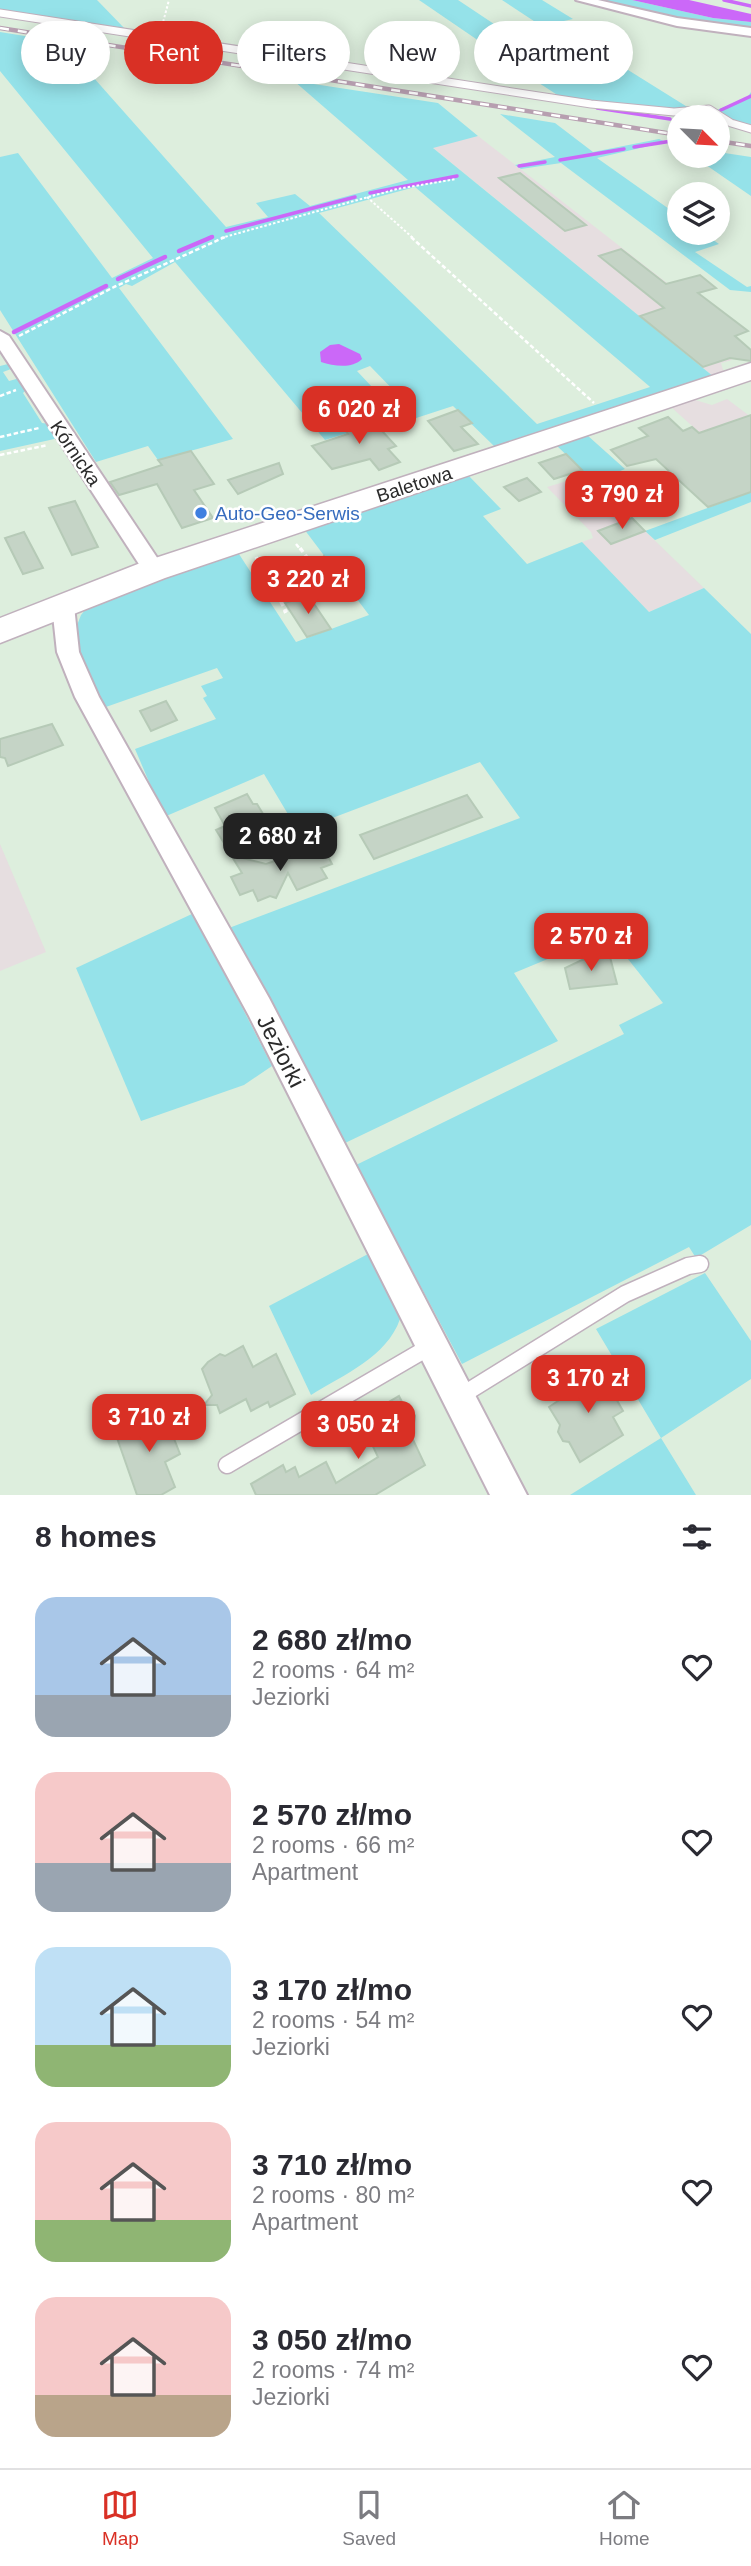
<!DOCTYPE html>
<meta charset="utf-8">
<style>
:root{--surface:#fff;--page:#f7f7f7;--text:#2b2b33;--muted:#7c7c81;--line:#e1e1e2;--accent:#d93025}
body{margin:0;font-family:Helvetica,sans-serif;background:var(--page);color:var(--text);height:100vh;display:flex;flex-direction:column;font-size:26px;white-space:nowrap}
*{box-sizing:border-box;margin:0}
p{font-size:23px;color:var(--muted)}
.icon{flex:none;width:38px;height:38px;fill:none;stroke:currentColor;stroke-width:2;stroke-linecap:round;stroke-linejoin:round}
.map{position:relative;height:1495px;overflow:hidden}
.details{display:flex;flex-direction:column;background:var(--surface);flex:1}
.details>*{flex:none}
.banner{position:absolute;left:21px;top:21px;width:710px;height:63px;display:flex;gap:14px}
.needle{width:46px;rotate:114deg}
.fabs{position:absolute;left:667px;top:105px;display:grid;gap:14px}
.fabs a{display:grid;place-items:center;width:63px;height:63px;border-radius:50%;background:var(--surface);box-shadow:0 4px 18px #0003;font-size:35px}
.price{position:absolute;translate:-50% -60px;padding:0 16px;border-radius:14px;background:var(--accent);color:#fff;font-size:23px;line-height:46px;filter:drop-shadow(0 2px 4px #0008)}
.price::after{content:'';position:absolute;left:50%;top:42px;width:21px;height:16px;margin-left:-10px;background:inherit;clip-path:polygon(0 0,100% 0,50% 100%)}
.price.active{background:#222;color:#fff}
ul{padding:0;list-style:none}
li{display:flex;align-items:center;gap:21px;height:175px;padding:0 35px}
li span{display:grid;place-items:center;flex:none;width:196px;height:140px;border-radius:21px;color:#555}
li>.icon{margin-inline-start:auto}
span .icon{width:84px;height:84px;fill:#fffc;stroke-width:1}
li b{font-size:30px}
h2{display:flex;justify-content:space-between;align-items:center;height:84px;padding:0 35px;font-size:30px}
.tag{padding:0 24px;border-radius:32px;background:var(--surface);box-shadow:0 4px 18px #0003;font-size:24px;line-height:63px}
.tag.active{background:var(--accent);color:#fff}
.menu{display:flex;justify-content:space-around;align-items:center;height:98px;border-top:2px solid var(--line);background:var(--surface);font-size:19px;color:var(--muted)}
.menu a{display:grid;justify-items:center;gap:4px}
.menu .active{color:var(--accent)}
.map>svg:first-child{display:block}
.industrial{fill:#e6dee0}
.green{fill:#95e2e9;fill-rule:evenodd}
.water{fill:#cb68f8}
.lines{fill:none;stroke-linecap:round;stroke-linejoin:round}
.stream-far1{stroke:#cb68f8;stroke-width:3.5}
.stream{stroke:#cb68f8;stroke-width:4.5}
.building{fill:#c5d4c6;stroke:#b6cab7;stroke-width:2}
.lane-far1-casing{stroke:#c0b1bd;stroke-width:9}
.lane-casing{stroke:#c0b1bd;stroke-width:19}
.street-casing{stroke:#c0b1bd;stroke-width:4}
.secondary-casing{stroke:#c0b1bd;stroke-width:3}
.path-far2{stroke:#fff;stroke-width:2;stroke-dasharray:2.5 2;stroke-linecap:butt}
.path-far1{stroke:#fff;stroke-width:2.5;stroke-dasharray:4.5 2.5;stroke-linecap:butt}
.path{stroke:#fff;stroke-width:3.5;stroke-dasharray:5 3.5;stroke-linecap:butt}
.lane-far1{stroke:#fff;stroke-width:7}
.lane{stroke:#fff;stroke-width:16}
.street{fill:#fff;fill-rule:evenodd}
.secondary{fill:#fff;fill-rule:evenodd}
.rail-casing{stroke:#b79fb0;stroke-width:4.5}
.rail{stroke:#fff;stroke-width:2.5;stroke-dasharray:9;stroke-linecap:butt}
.shop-dot{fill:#3f7fe0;stroke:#fff;stroke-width:2.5}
.labels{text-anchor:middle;stroke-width:5;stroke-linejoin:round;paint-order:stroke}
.street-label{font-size:19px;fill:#2b2b2b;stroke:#fff}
.shop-label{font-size:19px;fill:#366cbe;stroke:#fff;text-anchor:start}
.near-street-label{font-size:23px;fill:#2b2b2b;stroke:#fff}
</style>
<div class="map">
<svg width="751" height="1495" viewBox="0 0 751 1495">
<rect width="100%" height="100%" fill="#ded"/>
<g class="industrial">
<path d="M478 136 689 300 714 345 732 360 721 363 724 373 714 377 432 147Z"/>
<path d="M692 399 712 405 727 399 751 417 738 467 671 407Z"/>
<path d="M587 475 704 588 649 612 582 542 593 538 591 532 547 487Z"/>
<path d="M0 844 46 952 0 971Z"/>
</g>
<g class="green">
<path d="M0 0H97L127 31 0 10Z"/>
<path d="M419 0H458L509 34 479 41Z"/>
<path d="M502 0H542L573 19 550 24 578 42 588 45 689 108 670 109 559 96 525 74 556 66 510 35 543 27Z"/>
<path d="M592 0H632L713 18 751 22V30L683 20Z"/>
<path d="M0 32 62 42 226 227 268 217 256 203 295 194 310 206 408 180 294 81 438 103 478 136 433 148 714 377 656 393 495 447 453 406 404 422 390 406 405 402 370 366 357 371 373 388 358 393 377 416 343 425 348 433 325 440 175 262 132 286 126 284 119 288 233 439 158 460 148 446 96 462 0 310V157L18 153 112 278 153 258 0 71ZM415 187 649 386 650 387 537 424 319 213Z"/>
<path d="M751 92V126L736 124 717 110 747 98Z"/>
<path d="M500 114 555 123 593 152 659 139 666 142 597 158 679 216V233H703L719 244 695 252 747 287 751 286V292L730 290 561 163 521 169 515 165 555 157Z"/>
<path d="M718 152 751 157V196L693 156H718Z"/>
<path d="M8 364 11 369 3 372 9 381 20 378 27 389 23 393 42 423 50 424 59 438 0 451V366Z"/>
<path d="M587 435 625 469 620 471 653 502 626 512 556 445Z"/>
<path d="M467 474 501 509 483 516 527 564 582 542 649 612 704 588 751 634V1225L696 1258 689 1247 462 1364 356 1165 624 1034 619 1025 663 1003 608 934 514 973 558 1041 343 1144 229 928 520 818 480 762 298 831 264 774 164 817 135 749 216 719 203 698 207 696 201 686 223 678 217 668 103 708 72 638 81 615 90 604 237 551 296 642 369 615 304 529Z"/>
<path d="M751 492V502L655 540 645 531Z"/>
<path d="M194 913 272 1066 244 1085 141 1121 76 968Z"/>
<path d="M368 1254 400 1319C387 1357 343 1375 311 1395L269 1306Z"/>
<path d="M705 1273 751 1341V1379L661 1438 696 1495H570L661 1438 596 1329Z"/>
</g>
<g class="water">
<path d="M632 0H689L751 14V22L713 18Z"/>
<path d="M339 344 360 354 362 359C352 369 334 366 321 362L320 352 330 345Z"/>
</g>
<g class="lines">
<g class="stream-far1">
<path d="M724 0 751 6"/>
<path d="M597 108 670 119"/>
<path d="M721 110 751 96"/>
<path d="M695 117 712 112"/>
<path d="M634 147 678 140"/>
<path d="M560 160 624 149"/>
<path d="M519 166 545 162"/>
<path d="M370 193 457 176"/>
<path d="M226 231 355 197"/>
<path d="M209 238 212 237"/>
</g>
<g class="stream">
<path d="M179 251 212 237"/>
<path d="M118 279 165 257"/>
<path d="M14 332 106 286"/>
</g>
</g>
<g class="building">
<path d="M520 173 586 225 565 231 499 178Z"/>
<path d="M621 249 666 284 700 275 716 288 698 293 748 331 735 336 751 350V361L730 358 703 367 640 316 664 308 599 256Z"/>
<path d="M458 410 472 423 461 427 478 444 454 451 428 421Z"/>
<path d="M751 415V492L708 507 656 459 627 466 611 450 648 436 639 428 668 417 683 431 692 427 699 433Z"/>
<path d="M369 417 396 446 388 449 400 462 379 470 370 459 332 469 312 446 348 434 342 426Z"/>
<path d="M191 451 214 484 194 490 213 518 182 528 157 484 119 495 110 482 162 465 158 460Z"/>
<path d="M566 454 582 470 554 479 539 463Z"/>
<path d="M279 463 283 474 238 494 228 480Z"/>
<path d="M527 478 541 492 519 501 504 487Z"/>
<path d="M75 501 98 547 72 555 49 508Z"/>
<path d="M632 518 645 531 611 544 598 531Z"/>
<path d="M24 532 43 568 23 574 5 538Z"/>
<path d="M324 556 338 574 322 579 314 569Z"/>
<path d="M308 595 331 629 307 637 285 603Z"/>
<path d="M166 701 177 720 151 731 140 711Z"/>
<path d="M52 724 63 745 8 766 5 758 0 757V739Z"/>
<path d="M247 794 253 804H257L271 827 227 848 216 830 225 826 215 808Z"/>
<path d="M467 795 482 817 374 859 360 835Z"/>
<path d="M296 848 313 853 324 849 332 864 321 868 327 878 297 890 288 873 276 898 270 896 258 901 253 890 240 895 231 877 242 873 231 855 266 864 293 855Z"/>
<path d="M610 957 617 984 570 989 565 968 582 960Z"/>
<path d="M243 1346 253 1367 276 1354 295 1394 270 1407 268 1402 251 1411 246 1399 220 1413 217 1405H204L212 1395 202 1369 208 1362 220 1354 225 1356Z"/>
<path d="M598 1367 623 1411 613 1417 623 1435 580 1462 569 1442 563 1441 558 1432 560 1425 549 1407 576 1389 573 1382Z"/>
<path d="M399 1396 405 1408 412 1410 415 1416 414 1423 407 1427 425 1465 375 1495H256L251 1484 283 1465 286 1472 295 1467 299 1477 326 1462 336 1483 378 1457 360 1419Z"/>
<path d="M163 1409 173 1426 171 1431 180 1454 165 1462 175 1487 161 1495H137L116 1435 132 1426 134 1421 143 1417 147 1418Z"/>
</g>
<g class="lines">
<defs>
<path id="lane-far1" d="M0 13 591 104 674 112 709 109 731 123 751 129"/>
<g id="lane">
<path d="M459 1397 625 1294 688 1266 700 1264"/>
<path d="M227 1465 431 1346"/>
</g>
<g id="street">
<path d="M576 0H598L677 18 751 28V36L677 26Z"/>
<path d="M0 331 9 336 162 565 165 570 162 575 154 577 146 575 0 350Z"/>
<path d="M63 598 71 601 74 606 79 652 99 697 269 998 527 1495H490L249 1016 75 697 57 652 52 606 55 601Z"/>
</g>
<path id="secondary" d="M751 363V380L165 578 0 643V618L143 562Z"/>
</defs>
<use href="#lane-far1" class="lane-far1-casing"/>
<use href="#lane" class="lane-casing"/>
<use href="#street" class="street-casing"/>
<use href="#secondary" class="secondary-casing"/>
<g class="path-far2">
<path d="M162 26 169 0"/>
<path d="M367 197 413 238"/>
<path d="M221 238 397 189 456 179"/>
</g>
<g class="path-far1">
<path d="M411 237 594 403"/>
<path d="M19 336 114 287 225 237"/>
<path d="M0 396 16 390"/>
<path d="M0 437 39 428"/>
<path d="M0 455 48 445"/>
<path d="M296 544 301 550"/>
</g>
<g class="path">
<path d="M300 548 312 564"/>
<path d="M256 557 286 611 281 613"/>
</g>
<use href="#lane-far1" class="lane-far1"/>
<use href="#lane" class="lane"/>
<use href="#street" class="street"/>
<use href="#secondary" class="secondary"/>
<defs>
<g id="rail">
<path d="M0 28 679 135"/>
<path d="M718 141 751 146"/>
</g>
</defs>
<use href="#rail" class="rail-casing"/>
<use href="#rail" class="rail"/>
</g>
<circle class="shop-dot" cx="201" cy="513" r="7"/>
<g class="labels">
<g class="street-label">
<text transform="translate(76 453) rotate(56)" y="7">Kórnicka</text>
<text transform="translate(414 484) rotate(-18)" y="7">Baletowa</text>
</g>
<g class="shop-label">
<text x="215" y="520">Auto-Geo-Serwis</text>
</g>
<g class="near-street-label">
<text transform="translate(281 1051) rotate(63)" y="8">Jeziorki</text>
</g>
</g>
</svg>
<div class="fabs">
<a><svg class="needle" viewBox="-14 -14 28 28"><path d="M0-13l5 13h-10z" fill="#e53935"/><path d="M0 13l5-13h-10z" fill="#7c7c81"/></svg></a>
<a><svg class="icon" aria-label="layers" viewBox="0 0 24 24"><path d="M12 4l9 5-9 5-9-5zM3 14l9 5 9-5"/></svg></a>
</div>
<b class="price" style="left:359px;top:446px">6 020 zł</b>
<b class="price" style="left:622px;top:531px">3 790 zł</b>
<b class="price" style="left:308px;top:616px">3 220 zł</b>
<b class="price active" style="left:280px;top:873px">2 680 zł</b>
<b class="price" style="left:591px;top:973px">2 570 zł</b>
<b class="price" style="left:588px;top:1415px">3 170 zł</b>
<b class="price" style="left:149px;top:1454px">3 710 zł</b>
<b class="price" style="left:358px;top:1461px">3 050 zł</b>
<div class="banner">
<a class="tag">Buy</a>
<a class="tag active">Rent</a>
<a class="tag">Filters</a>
<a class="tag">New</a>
<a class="tag">Apartment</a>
</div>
</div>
<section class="details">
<h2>8 homes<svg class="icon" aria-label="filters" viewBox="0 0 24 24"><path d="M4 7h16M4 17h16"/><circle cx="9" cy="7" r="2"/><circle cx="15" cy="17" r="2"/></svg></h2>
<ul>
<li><span style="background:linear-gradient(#a9c7e8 70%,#9aa5b1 0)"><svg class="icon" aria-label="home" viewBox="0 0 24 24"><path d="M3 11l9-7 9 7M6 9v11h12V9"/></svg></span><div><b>2 680 zł/mo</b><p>2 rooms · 64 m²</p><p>Jeziorki</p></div><svg class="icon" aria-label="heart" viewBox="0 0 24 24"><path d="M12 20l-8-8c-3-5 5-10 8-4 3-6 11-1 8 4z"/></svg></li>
<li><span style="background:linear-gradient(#f6c9c9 65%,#9aa5b1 0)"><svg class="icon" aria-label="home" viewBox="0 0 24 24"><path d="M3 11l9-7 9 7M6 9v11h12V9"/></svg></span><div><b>2 570 zł/mo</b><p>2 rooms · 66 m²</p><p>Apartment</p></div><svg class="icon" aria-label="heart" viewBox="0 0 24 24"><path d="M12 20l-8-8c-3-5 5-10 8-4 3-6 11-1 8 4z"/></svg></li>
<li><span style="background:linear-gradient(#bfe0f5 70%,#8fb573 0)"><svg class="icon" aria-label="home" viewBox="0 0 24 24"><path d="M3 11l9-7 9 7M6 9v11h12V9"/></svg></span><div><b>3 170 zł/mo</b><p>2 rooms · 54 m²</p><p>Jeziorki</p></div><svg class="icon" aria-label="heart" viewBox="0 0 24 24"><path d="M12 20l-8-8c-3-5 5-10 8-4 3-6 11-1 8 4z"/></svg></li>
<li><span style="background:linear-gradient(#f6c9c9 70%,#8fb573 0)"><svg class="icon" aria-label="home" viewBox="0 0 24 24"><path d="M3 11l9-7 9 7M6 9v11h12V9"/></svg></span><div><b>3 710 zł/mo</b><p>2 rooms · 80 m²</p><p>Apartment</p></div><svg class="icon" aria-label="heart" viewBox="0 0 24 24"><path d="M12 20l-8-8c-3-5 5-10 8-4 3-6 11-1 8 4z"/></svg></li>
<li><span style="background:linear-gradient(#f6c9c9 70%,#b9a48a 0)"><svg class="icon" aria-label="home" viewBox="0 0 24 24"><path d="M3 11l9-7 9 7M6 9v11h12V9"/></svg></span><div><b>3 050 zł/mo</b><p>2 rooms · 74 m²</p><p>Jeziorki</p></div><svg class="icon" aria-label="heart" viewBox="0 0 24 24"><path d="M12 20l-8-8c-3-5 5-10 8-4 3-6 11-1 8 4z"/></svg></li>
</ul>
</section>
<nav class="menu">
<a class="active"><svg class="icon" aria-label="map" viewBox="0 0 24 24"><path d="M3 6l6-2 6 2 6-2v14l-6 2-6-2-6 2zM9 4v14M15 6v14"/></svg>Map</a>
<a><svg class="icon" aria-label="saved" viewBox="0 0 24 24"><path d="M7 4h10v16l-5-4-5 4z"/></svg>Saved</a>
<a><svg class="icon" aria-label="home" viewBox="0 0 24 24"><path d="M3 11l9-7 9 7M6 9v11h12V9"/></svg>Home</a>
</nav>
